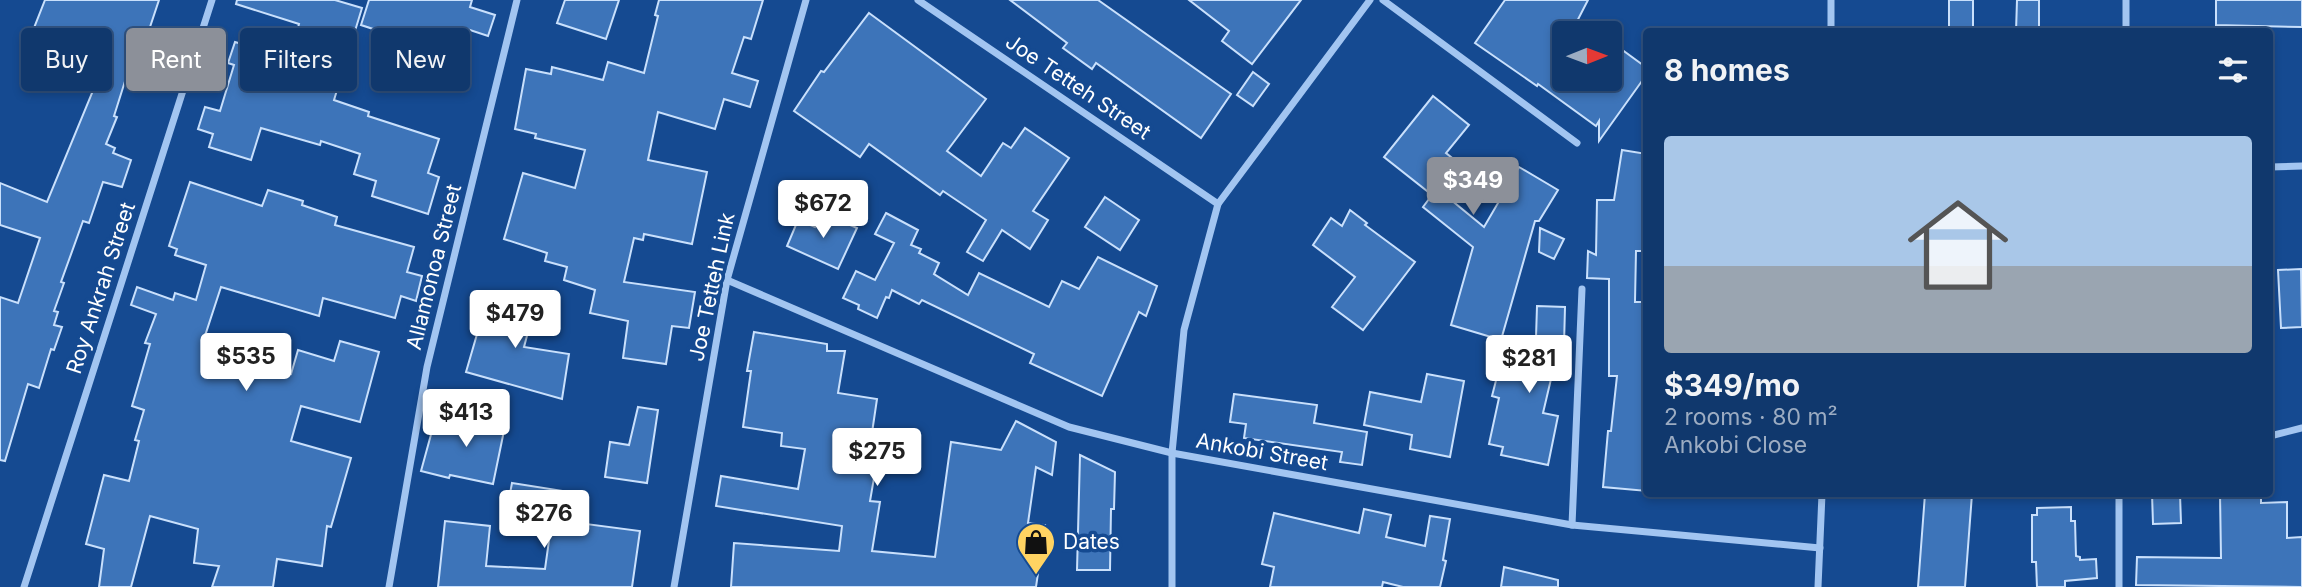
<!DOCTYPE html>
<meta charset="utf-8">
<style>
:root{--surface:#10386d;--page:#193f72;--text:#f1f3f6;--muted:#9cacc2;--line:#305280;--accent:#8c9099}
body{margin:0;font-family:Inter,sans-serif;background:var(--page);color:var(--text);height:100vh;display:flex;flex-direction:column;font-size:26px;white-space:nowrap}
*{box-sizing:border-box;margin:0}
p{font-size:23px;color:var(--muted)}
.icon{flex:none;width:38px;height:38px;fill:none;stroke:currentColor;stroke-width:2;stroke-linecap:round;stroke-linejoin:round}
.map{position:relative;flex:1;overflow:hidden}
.panel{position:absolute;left:1643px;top:28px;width:630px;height:469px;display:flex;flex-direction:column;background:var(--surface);border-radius:7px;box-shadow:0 4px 10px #0003,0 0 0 2px var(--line)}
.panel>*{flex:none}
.top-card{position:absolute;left:21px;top:28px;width:665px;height:63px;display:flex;gap:14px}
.needle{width:46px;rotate:89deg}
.fabs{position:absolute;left:1552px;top:21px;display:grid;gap:14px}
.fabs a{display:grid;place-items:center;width:70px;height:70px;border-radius:7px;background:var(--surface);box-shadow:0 4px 10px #0003,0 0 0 2px var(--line);font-size:35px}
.price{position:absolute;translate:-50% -60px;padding:0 16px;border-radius:7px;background:#fff;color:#222;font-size:23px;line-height:46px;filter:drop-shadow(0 2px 4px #0008)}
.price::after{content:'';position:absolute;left:50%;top:42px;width:21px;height:16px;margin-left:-10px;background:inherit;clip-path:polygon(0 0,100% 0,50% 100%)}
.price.active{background:var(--accent);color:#fff}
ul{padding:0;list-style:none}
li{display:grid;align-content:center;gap:14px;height:371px;padding:0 21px}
li span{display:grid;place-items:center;height:217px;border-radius:7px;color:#555}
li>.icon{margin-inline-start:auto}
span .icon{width:126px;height:126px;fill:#fffc;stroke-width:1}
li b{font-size:30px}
h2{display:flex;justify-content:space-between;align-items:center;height:84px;padding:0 21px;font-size:30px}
.tag{padding:0 24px;border-radius:7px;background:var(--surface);box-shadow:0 4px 10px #0003,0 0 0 2px var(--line);font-size:24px;line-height:63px}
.tag.active{background:var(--accent);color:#fff}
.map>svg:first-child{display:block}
.building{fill:#3d74b9;stroke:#c9e0fc;stroke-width:2}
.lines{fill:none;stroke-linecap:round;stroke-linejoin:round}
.minor{stroke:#a2c5f1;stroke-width:7}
.labels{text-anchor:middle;stroke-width:7;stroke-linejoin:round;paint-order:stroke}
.street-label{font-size:21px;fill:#fff;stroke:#154a91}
.poi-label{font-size:21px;fill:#fff;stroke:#154a91;text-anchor:start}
</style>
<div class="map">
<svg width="2302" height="587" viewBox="0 0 2302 587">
<rect width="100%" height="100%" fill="#154a91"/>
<g class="building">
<path d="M45 0H159L139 60 132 59 114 116 117 117 106 144 115 148 113 153 131 160 122 187 103 182 89 223 83 221 61 282 64 283 54 311 58 312 54 325 62 327 54 350 51 349 39 388 28 384 5 461 0 460V297L18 303 40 238 0 225V183L47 202 97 81 87 78 89 69 44 52 50 34 34 28Z"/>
<path d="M237 0H335L362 8 334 100 369 112 368 116 439 139 428 173 439 177 428 214 372 196 376 181 354 174 360 154 321 141 320 145 261 128 251 160 209 147 213 134 198 129 205 107 220 111 234 65 228 63 235 42 290 58 299 24 236 4Z"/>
<path d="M369 0H472L470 7 495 15 488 36 464 28 451 70 411 58 416 43 361 25Z"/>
<path d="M565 0H619L606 39 557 23Z"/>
<path d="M659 0H763L751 39 744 37 732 73 758 81 750 107 724 99 715 129 658 112 648 160 707 172 692 244 644 234 643 240 634 238 624 282 695 292 689 328 672 326 666 364 623 358 628 321 590 313 595 290 564 280 567 267 545 261 547 253 504 239 523 173 575 188 585 150 535 138 536 134 515 129 526 69 551 74 552 67 603 80 608 62 644 73 658 16 655 15Z"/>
<path d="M1010 0H1098L1231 94 1201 138 1096 63 1092 69 1063 48 1067 43Z"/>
<path d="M1189 0H1301L1252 64 1222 41 1229 31Z"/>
<path d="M1505 0H1588L1571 33H1564V79H1610V41L1647 68V74L1599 141V121L1596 126 1538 84 1537 86 1475 43Z"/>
<rect x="1949" y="0" width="24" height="32"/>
<path d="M2017 0H2039V32H2016Z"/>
<path d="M2216 0H2302V27L2216 25Z"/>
<path d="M869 13 986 99 947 151 981 176 1003 143 1011 148 1025 128 1069 158 1033 211 1048 220 1030 249 1002 230 983 261 967 252 986 220 943 191 940 195 869 144 860 157 794 111 821 71 824 72Z"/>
<path d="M1253 72 1269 84 1253 106 1237 95Z"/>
<path d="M1433 96 1469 125 1446 153 1471 173 1450 199 1484 227 1519 167 1558 190 1539 221H1535L1501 340 1451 325 1473 247 1423 207 1432 195 1384 157Z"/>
<path d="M1622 150 1647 154 1643 251H1636L1635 302H1647V491L1603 487 1608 431H1611L1617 376H1609V279L1587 278 1588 251 1596 255 1597 200H1614Z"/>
<path d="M190 182 262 206 268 190 303 201 302 205 337 217 335 225 414 247 407 272 422 276 416 301 401 296 395 318 323 298 319 316 221 287 204 339 253 356 251 361 291 374 298 350 334 361 340 341 379 352 360 422 301 406 291 441 351 458 331 527 327 526 322 566 277 559 273 587H212L219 566 194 563 198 529 150 516 131 587H99L104 549 86 544 104 475 129 481 139 441 135 440 144 410 132 406 150 344 145 343 156 314 131 305 137 287 173 300 175 293 196 300 206 265 175 255 177 249 169 246Z"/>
<path d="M1105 197 1139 220 1120 250 1085 227Z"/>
<path d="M1350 210 1367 223 1365 225 1415 262 1363 330 1332 307 1355 277 1313 245 1331 218 1342 226Z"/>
<path d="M886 213 918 230 911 245 921 249 919 253 939 263 934 274 968 295 979 273 1049 307 1062 281 1079 289 1098 257 1157 286 1146 316 1139 312 1102 396 1030 363 1034 354 922 300 919 304 892 290 889 298 886 297 877 318 858 309 859 305 843 298 856 271 875 280 894 243 875 234Z"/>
<path d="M820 217 830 222 832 217 857 228 838 269 787 246 798 220 815 227Z"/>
<path d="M1540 228 1564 239 1554 259 1539 252Z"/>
<path d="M2301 269 2302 327 2281 328 2278 270Z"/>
<path d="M489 293 535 306 524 347 569 354 562 399 466 372Z"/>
<path d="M1537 306 1565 307 1564 345H1559L1543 413 1558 416 1548 465 1501 455 1503 447 1489 444 1499 398 1492 396 1501 361 1535 369Z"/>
<path d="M754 332 827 344V351H845L838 393 877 399 869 453 878 455 870 501 880 502 872 551 935 557 951 442 1001 450 1016 421 1056 442 1052 475 1036 467 1028 523 1045 525 1036 587H731L734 543 839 551 842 526 716 506 721 476 798 489 805 449 781 446 782 433 743 427 751 371H747Z"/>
<path d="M1427 374 1464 381 1450 457 1410 449 1412 435 1364 425 1370 392 1421 402Z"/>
<path d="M1234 394 1317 405 1314 423 1367 432 1362 465 1340 462 1342 452 1244 438 1246 424 1230 422Z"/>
<path d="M638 407 658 410 647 483 605 477 610 442 629 445Z"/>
<path d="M465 412 506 421 493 484 450 475 449 478 421 471 435 420 462 427Z"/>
<path d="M1080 455 1115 472 1114 509H1111L1110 570H1077Z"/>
<path d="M512 483 582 494 578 523 640 531 632 587H438L445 521 490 526 486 566 545 569 553 512 508 504Z"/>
<path d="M1925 494H1972L1965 587H1918Z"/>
<path d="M2152 494H2180L2181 523 2153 524Z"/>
<path d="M2220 494H2261V503L2287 502V538L2302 537V587L2136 585 2137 557 2221 558Z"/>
<path d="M2071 507V521H2075L2076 556 2080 557V560L2096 559 2097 578 2065 581V587H2037L2036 562H2032V515H2037V508Z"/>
<path d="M1364 509 1391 515 1386 537 1425 546 1430 516 1450 519 1443 560 1446 561 1440 587H1403L1383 582 1382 587H1270L1274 567 1262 564 1274 513 1359 533Z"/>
<path d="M1504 567 1558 580V587H1501Z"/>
</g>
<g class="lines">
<g class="minor">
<path d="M918 0 1218 204"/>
<path d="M1383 0 1577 143"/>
<path d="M1831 32V0"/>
<path d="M2126 32V0"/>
<path d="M2270 167 2302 166"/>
<path d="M727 280 1069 427 1172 453 1572 525 1820 548"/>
<path d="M2270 436 2302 428"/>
<path d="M2119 494V587"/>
<path d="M1572 525 1582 289"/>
<path d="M24 587 212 0"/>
<path d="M389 587 427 367 517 0"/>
<path d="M674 587 727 280 806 0"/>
<path d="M1172 587V453L1184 330 1218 204 1370 0"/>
<path d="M1818 587 1822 494"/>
</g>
</g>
<defs>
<symbol id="shop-pin" viewBox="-11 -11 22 30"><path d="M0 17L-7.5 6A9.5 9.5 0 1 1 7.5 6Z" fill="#ffd362" stroke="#154a91"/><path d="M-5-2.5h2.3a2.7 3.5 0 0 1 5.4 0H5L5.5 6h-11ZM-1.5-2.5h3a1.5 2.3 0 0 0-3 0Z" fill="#111"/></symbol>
</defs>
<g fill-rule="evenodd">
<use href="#shop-pin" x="1014" y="520" width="44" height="60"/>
</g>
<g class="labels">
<g class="street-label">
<text transform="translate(1078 87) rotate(34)" y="7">Joe Tetteh Street</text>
<text transform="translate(434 267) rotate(-76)" y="7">Allamonoa Street</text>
<text transform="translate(712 287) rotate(-78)" y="7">Joe Tetteh Link</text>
<text transform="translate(101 288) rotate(-72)" y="7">Roy Ankrah Street</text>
<text transform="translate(1262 452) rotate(10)" y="7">Ankobi Street</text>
</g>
<g class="poi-label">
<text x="1063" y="549">Dates</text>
</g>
</g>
</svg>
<div class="fabs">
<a><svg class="needle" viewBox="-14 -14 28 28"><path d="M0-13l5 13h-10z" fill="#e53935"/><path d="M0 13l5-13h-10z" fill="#9cacc2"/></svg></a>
</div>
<b class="price active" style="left:1473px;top:217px">$349</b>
<b class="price" style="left:823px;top:240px">$672</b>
<b class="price" style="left:515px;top:350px">$479</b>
<b class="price" style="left:246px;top:393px">$535</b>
<b class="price" style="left:1529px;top:395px">$281</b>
<b class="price" style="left:466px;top:449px">$413</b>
<b class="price" style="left:877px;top:488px">$275</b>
<b class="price" style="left:544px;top:550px">$276</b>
<div class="top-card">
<a class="tag">Buy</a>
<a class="tag active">Rent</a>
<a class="tag">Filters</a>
<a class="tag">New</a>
</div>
<section class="panel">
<h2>8 homes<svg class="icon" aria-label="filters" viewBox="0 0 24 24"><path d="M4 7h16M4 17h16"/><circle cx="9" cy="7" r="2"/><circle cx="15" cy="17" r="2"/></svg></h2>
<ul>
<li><span style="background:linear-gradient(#a9c7e8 60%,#9aa5b1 0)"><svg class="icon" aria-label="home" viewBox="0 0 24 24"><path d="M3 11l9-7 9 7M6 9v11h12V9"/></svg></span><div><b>$349/mo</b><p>2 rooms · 80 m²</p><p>Ankobi Close</p></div></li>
</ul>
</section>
</div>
